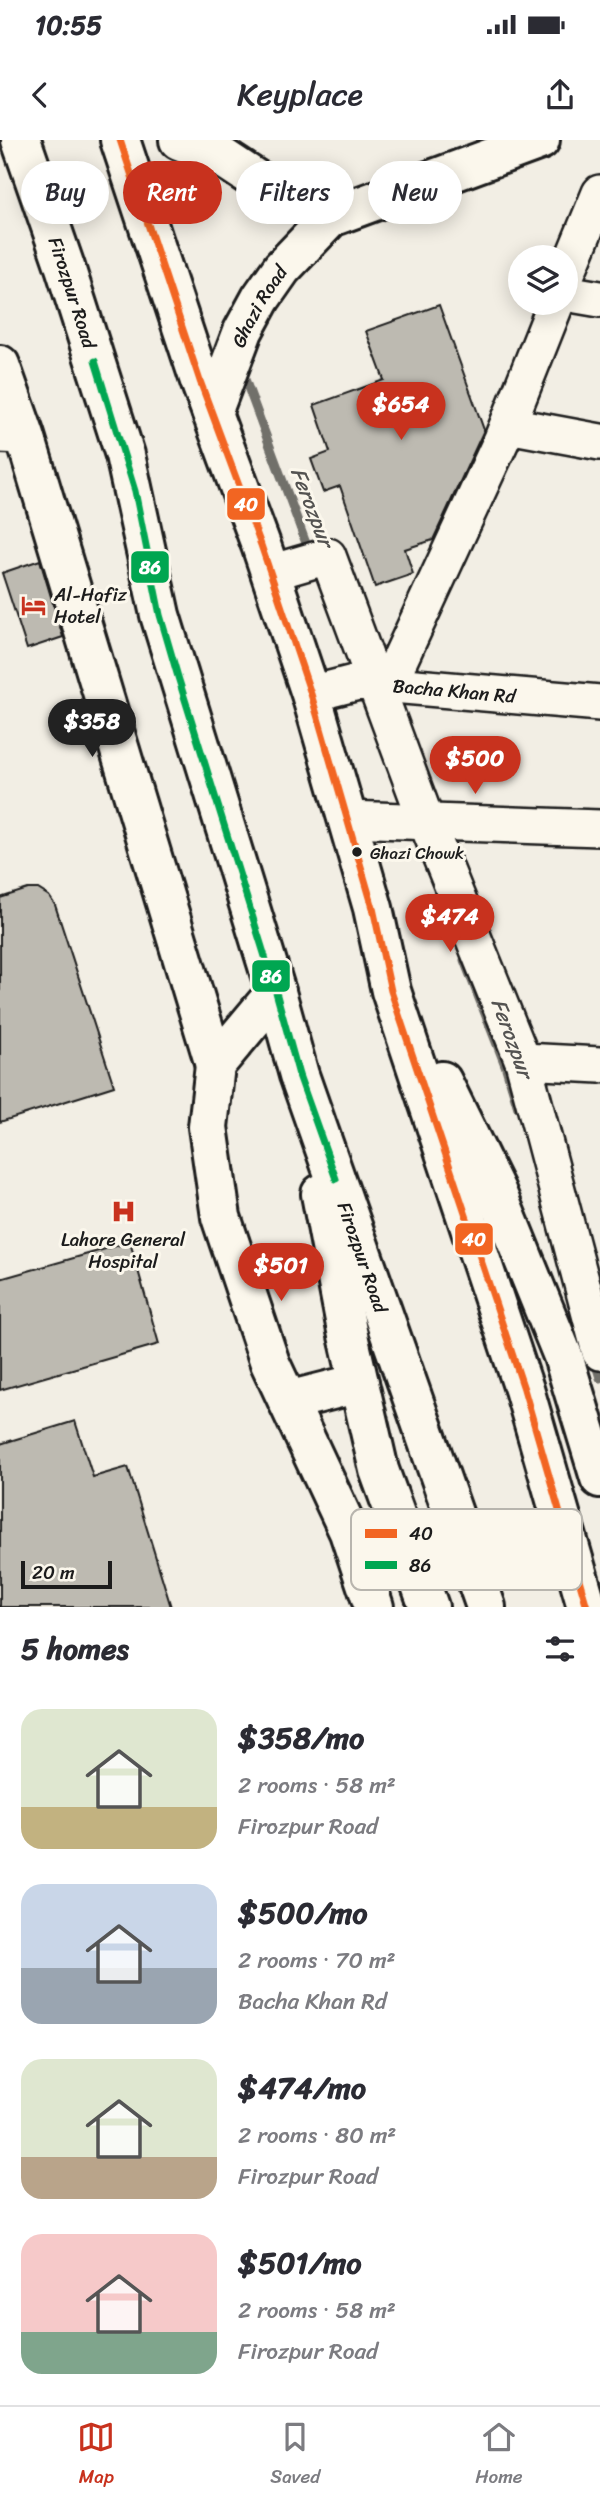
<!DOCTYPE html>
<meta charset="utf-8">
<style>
:root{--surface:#fff;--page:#f7f7f7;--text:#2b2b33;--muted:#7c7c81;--line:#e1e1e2;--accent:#c8321e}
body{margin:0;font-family:Sriracha,sans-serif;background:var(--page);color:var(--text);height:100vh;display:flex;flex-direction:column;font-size:26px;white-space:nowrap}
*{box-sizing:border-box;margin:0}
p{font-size:23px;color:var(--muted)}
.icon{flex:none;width:38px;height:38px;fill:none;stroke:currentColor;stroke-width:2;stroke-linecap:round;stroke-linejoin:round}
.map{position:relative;height:1467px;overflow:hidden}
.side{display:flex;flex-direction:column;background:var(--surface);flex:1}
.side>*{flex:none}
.top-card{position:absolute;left:21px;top:21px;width:558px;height:63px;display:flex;gap:14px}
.controls{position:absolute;left:508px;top:105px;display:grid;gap:14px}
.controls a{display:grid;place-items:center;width:70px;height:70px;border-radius:50%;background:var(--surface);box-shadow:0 4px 18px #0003;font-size:35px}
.scale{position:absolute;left:21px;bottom:18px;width:91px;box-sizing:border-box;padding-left:7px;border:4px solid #1c1c1c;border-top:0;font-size:19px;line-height:24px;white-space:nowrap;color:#1c1c1c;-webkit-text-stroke:5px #fbf7ec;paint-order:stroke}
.price{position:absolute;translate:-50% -60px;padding:0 16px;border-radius:24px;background:var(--accent);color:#fff;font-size:23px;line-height:46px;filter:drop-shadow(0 2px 4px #0008)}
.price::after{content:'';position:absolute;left:50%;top:42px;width:21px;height:16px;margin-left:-10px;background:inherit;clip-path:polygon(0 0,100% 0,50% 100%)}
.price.on{background:#222;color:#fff}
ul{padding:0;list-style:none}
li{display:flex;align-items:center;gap:21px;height:175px;padding:0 21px}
li span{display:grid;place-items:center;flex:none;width:196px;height:140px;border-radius:21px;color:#555}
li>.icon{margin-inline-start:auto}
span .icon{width:84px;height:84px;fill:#fffc;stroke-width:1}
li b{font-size:30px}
h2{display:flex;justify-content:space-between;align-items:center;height:84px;padding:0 21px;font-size:30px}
.pill{padding:0 24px;border-radius:32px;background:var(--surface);box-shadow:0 4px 18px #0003;font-size:24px;line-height:63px}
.pill.on{background:var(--accent);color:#fff}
.status{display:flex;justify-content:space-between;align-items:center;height:49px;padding:0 35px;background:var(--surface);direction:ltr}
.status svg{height:19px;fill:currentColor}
header{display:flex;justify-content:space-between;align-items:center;height:91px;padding:0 21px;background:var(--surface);font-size:32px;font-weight:600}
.tab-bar{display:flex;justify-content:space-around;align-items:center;height:98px;border-top:2px solid var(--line);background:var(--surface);font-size:19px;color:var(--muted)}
.tab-bar a{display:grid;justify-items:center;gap:4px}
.tab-bar .on{color:var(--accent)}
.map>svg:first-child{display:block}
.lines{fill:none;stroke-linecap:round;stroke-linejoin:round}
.stream{stroke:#716f6b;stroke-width:9}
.building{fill:#bdbab1;stroke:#1c1c1c;stroke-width:2}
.street-casing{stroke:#1c1c1c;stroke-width:40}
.secondary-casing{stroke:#1c1c1c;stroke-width:44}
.primary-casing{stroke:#1c1c1c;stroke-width:44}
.street{stroke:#fbf7ec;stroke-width:35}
.secondary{stroke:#fbf7ec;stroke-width:38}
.primary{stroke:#fbf7ec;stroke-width:38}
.bus-1-casing{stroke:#fbf7ec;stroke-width:12}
.bus-2-casing{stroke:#fbf7ec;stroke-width:12}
.bus-1{stroke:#f26522;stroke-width:7}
.bus-2{stroke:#00a651;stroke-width:7}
.bus-dot{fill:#1c1c1c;stroke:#fbf7ec;stroke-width:2.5}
.labels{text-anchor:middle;stroke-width:6;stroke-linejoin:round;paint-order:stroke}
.bus-label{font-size:17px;fill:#1c1c1c;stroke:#fbf7ec;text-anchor:start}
.street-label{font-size:19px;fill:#1c1c1c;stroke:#fbf7ec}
.poi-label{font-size:19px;fill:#1c1c1c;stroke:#fbf7ec;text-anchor:start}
.water-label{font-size:21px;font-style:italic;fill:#545351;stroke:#fbf7ec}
.key{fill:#fbf7ec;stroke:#b8b5ae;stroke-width:2}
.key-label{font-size:19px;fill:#1c1c1c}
.line-badge{stroke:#fbf7ec;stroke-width:2.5}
.badge-label{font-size:19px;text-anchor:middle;font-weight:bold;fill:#fff}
</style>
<div class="status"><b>10:55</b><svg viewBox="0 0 49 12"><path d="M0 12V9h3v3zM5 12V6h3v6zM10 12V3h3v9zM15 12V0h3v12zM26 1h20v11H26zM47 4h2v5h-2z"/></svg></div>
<header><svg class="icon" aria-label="back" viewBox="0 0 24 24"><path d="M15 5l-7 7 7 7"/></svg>Keyplace<svg class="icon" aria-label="share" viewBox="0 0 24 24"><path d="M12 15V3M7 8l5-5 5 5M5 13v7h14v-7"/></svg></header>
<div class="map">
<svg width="600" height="1467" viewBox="0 0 600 1467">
<rect width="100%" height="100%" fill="#f2eee4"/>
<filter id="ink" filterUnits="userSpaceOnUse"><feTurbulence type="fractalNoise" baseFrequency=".0143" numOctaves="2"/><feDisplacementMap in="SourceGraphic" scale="14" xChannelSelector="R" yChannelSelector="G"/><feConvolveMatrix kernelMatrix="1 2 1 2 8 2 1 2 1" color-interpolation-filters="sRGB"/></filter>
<g filter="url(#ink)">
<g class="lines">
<g class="stream">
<path d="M242 231 310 414"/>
<path d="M464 820 505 925 518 968"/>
<path d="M594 1219 600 1238"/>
</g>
</g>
<g class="building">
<path d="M439 165 484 290 433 400 405 409 413 434 375 447 340 346 323 352 311 319 330 312 314 265 384 240 366 191Z"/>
<path d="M40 420 63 497 27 509 2 433Z"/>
<path d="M28 749H38L49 756 55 765 114 946 0 982V758Z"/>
<path d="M130 1102 159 1204 0 1250V1139Z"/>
<path d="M75 1281 93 1337 128 1327 171 1467H0V1304Z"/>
</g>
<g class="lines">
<defs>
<g id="street">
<path d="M565 138 600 53"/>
<path d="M565 153 600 159"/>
<path d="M508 285 600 302"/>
<path d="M0 295 25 296"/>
<path d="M270 433 328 416 427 683 523 921 600 1212"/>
<path d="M388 545 502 299 556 163"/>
<path id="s1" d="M311 554 358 542 600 563"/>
<path d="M347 679 600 688"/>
<path d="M523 921 600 925"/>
</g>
<g id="secondary">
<path d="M179 0 220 16 255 39 331 77"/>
<path d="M0 225 25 296 215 925"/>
<path id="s2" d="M212 273 243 191 261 158 282 128 331 77 540 0"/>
<path d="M276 852 215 925 208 987 221 1077 270 1223 349 1392 374 1467"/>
</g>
<g id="primary">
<path id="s3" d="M21 0 65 127 125 315 160 475 276 852 299 935 486 1467"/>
<path d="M120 0 200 241 261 405 311 554 373 768 391 851 524 1249 587 1467"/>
<path d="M442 941 496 1051 563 1216 600 1338"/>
<path d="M321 1054 347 1191 379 1330 429 1467"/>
<path d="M288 1261 359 1243"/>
</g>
</defs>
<use href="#street" class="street-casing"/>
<use href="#secondary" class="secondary-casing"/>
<use href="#primary" class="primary-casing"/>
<use href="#street" class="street"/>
<use href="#secondary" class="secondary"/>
<use href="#primary" class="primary"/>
<defs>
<path id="bus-1" d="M120 0 200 241 261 405 311 554 373 768 391 851 524 1249 587 1467"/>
<path id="bus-2" d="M95 221 135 351 160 475 178 537 276 852 299 935 336 1039"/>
</defs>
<use href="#bus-1" class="bus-1-casing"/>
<use href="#bus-2" class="bus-2-casing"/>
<use href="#bus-1" class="bus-1"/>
<use href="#bus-2" class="bus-2"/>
</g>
</g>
<defs>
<symbol id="hotel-bare" viewBox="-9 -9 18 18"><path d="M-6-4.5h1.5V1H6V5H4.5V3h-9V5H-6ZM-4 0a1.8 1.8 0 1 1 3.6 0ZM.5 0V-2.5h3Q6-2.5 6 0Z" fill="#c8321e" stroke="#fbf7ec" stroke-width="2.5" paint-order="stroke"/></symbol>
<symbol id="hospital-bare" viewBox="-9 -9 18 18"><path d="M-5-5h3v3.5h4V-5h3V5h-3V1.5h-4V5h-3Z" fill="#c8321e" stroke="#fbf7ec" stroke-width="2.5" paint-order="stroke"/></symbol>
</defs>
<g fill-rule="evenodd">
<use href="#hotel-bare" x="16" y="448" width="35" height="35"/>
<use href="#hospital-bare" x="106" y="1054" width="35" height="35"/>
</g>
<circle class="bus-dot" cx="357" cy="712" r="6"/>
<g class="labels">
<g class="bus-label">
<text x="370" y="719">Ghazi Chowk</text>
</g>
<g class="street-label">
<text dy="7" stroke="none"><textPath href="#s3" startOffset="161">Firozpur Road</textPath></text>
<text dy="7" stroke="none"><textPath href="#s2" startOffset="117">Ghazi Road</textPath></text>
<text dy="7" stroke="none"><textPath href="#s1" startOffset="145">Bacha Khan Rd</textPath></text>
<text dy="7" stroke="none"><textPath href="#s3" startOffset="1169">Firozpur Road</textPath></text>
</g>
<g class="poi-label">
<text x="54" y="461">Al-Hafiz<tspan x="54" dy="22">Hotel</tspan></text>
<text x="123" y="1106" text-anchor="middle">Lahore General<tspan x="123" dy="22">Hospital</tspan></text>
</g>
<g class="water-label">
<text transform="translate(312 367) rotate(69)" y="7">Ferozpur</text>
<text transform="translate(512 898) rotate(70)" y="7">Ferozpur</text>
</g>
</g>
<rect x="351" y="1369" width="231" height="81" rx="10" class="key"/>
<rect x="365" y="1389" width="32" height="9" fill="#f26522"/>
<rect x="365" y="1421" width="32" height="8" fill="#00a651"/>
<g class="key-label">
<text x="409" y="1400">40</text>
<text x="409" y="1432">86</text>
</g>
<g class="line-badge">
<rect x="226" y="347" width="40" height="34" rx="7" fill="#f26522"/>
<rect x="130" y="410" width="40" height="34" rx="7" fill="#00a651"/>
<rect x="251" y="819" width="40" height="34" rx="7" fill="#00a651"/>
<rect x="454" y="1082" width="40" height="34" rx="7" fill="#f26522"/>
</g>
<g class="badge-label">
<text x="246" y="371">40</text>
<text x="150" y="434">86</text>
<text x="271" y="843">86</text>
<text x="474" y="1106">40</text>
</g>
</svg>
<div class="controls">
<a><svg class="icon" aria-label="layers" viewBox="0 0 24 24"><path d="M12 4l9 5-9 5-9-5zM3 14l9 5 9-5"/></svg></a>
</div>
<div class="scale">20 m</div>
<b class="price" style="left:401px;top:302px">$654</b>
<b class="price on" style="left:92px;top:619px">$358</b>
<b class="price" style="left:475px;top:656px">$500</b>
<b class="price" style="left:450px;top:814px">$474</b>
<b class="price" style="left:281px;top:1163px">$501</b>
<div class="top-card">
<a class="pill">Buy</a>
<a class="pill on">Rent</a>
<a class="pill">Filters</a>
<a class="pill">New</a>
</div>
</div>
<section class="side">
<h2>5 homes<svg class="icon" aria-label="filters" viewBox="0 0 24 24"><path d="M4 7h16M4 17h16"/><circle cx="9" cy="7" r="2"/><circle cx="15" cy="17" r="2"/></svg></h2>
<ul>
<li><span style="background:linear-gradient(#dfe7d0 70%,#c2b280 0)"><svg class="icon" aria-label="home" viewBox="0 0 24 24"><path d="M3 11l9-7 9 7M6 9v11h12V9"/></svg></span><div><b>$358/mo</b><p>2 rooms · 58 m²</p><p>Firozpur Road</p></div></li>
<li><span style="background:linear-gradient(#c9d6e8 60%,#9aa5b1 0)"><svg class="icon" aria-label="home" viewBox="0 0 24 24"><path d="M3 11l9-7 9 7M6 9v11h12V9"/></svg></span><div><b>$500/mo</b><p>2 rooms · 70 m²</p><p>Bacha Khan Rd</p></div></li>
<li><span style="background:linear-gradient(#dfe7d0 70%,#b9a48a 0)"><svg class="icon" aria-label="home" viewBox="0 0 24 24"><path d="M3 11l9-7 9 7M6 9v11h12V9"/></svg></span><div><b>$474/mo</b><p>2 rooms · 80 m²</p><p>Firozpur Road</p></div></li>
<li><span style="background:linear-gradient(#f6c9c9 70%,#7fa58c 0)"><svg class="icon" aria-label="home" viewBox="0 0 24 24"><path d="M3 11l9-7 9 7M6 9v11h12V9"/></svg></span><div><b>$501/mo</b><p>2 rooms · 58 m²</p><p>Firozpur Road</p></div></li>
</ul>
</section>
<nav class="tab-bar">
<a class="on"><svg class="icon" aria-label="map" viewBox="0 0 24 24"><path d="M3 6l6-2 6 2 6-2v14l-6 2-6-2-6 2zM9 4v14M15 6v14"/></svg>Map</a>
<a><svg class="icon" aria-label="saved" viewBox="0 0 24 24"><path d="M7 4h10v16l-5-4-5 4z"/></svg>Saved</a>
<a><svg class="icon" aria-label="home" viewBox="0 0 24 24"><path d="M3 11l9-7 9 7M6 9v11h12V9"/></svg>Home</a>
</nav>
